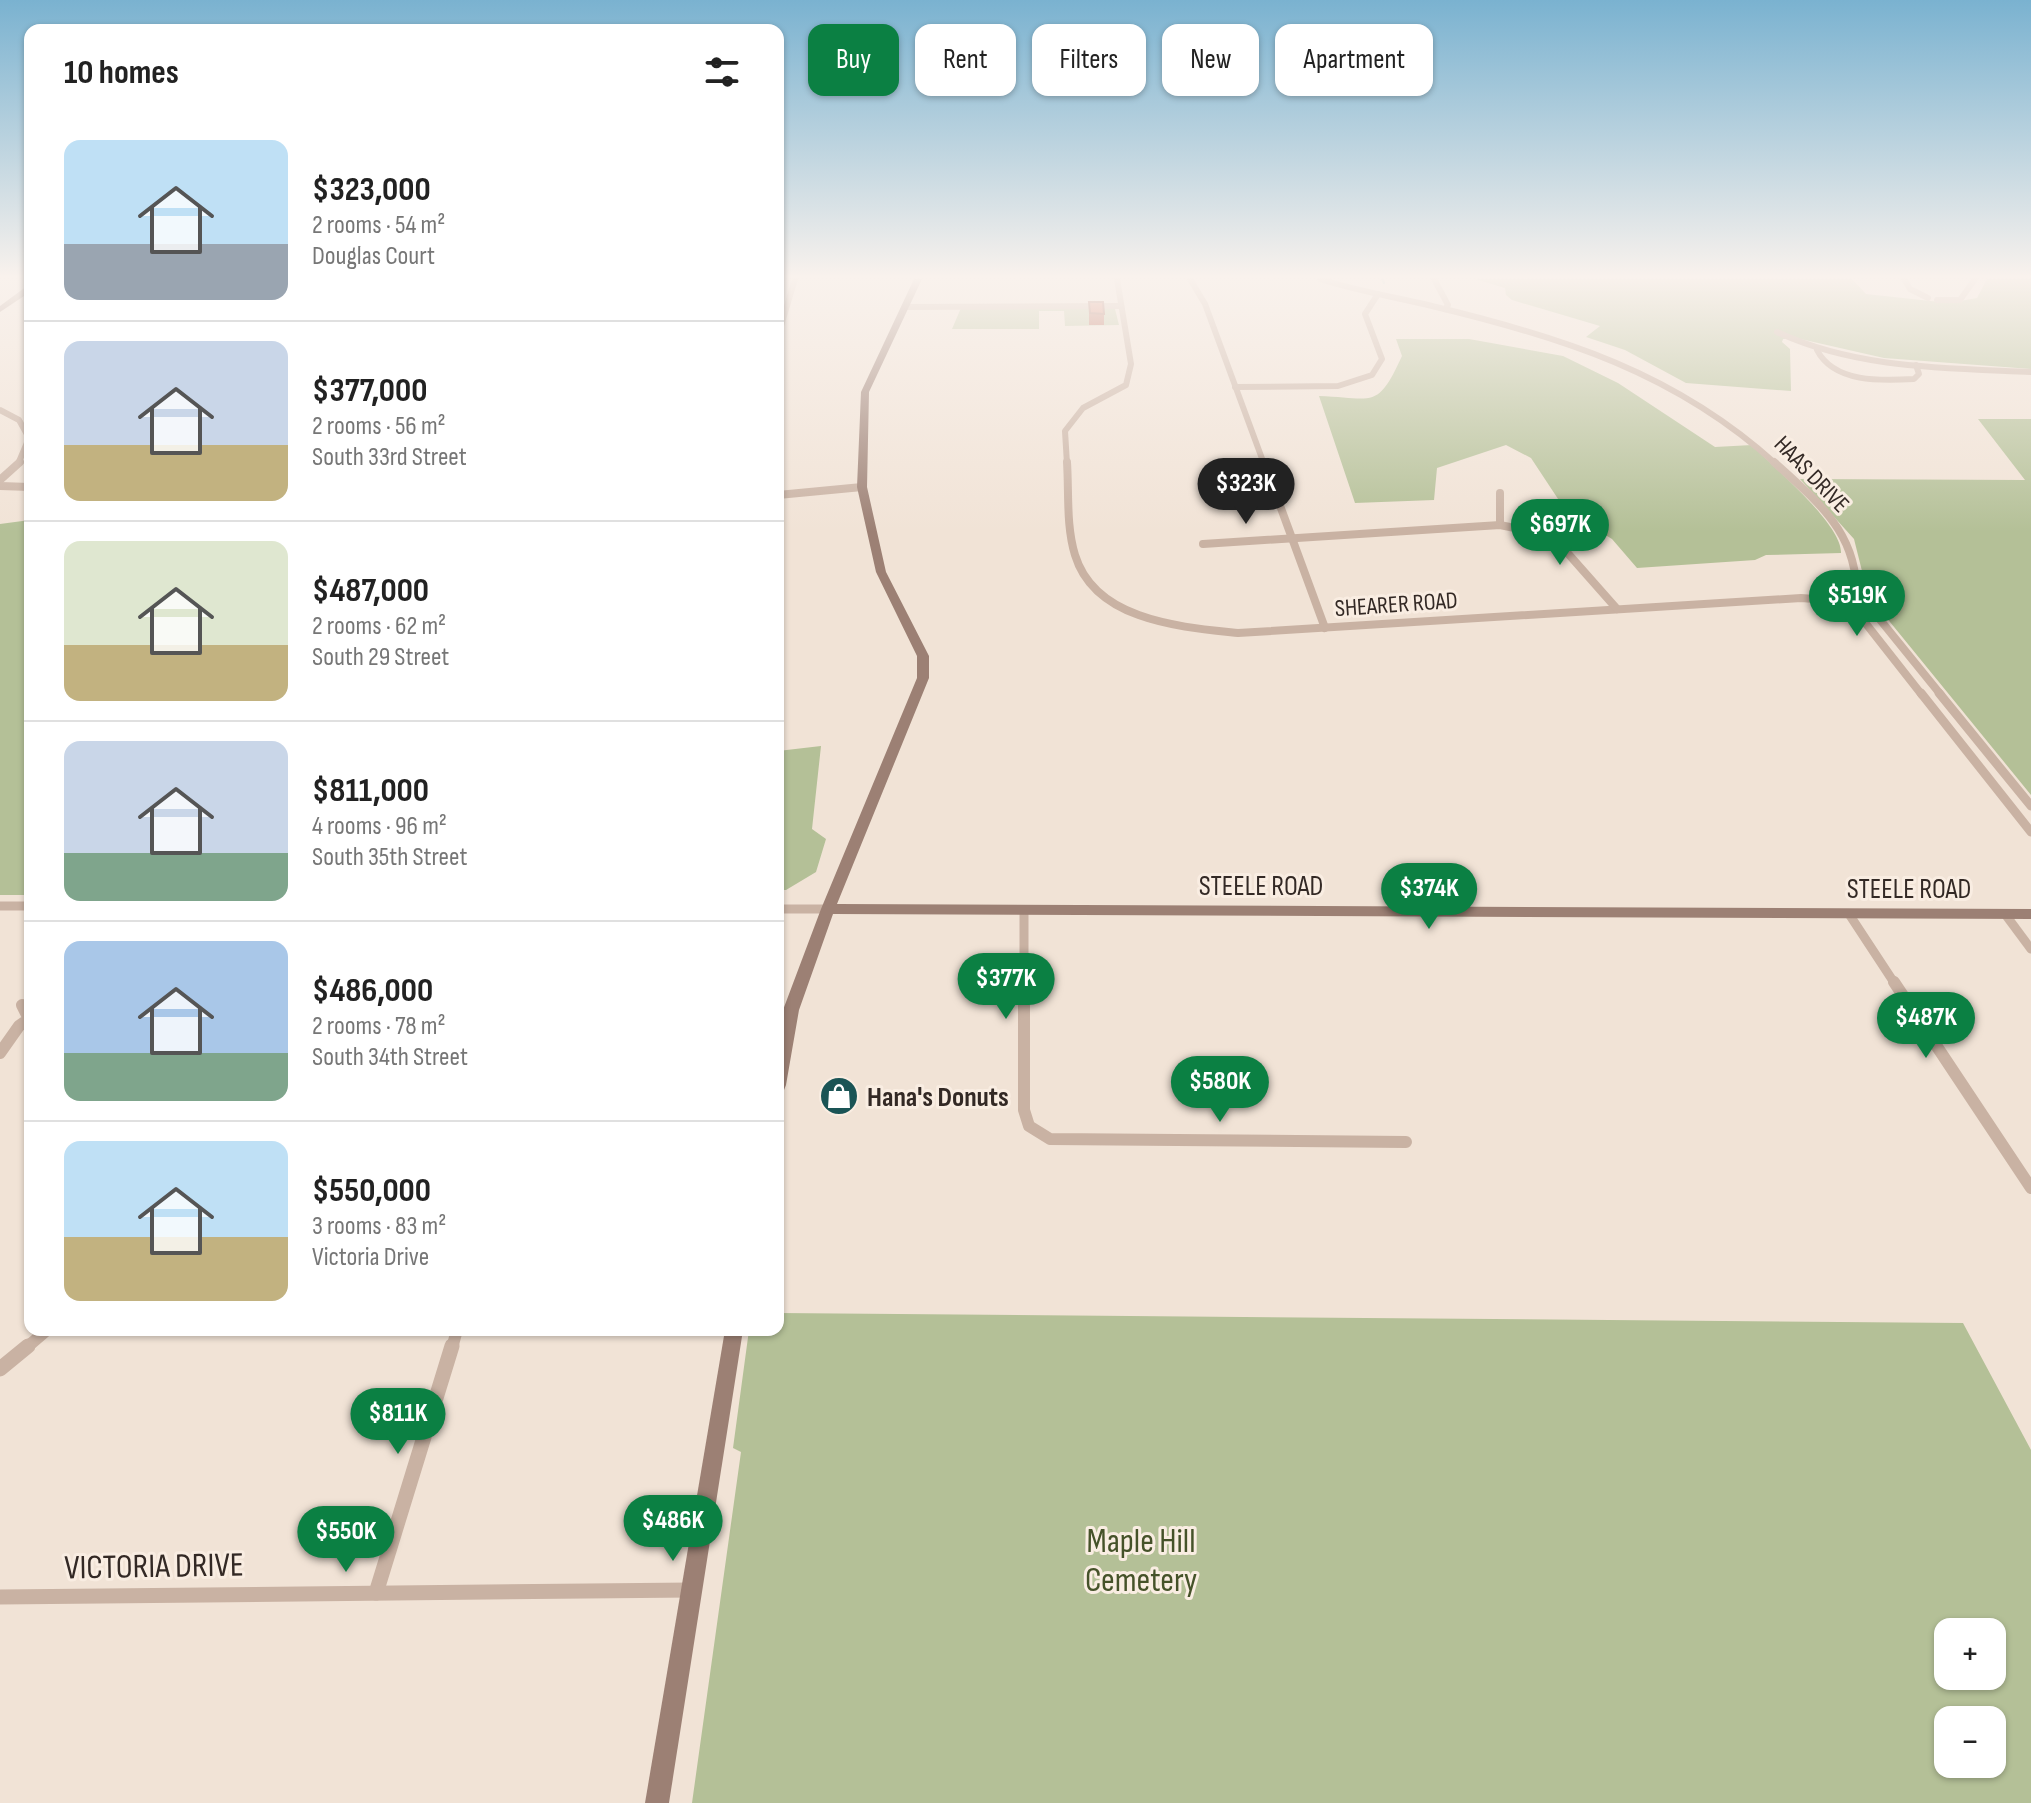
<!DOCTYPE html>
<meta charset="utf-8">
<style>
:root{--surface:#fff;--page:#f2f2f2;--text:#222;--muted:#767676;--line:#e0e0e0;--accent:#0b8043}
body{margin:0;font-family:"Sofia Sans Condensed",sans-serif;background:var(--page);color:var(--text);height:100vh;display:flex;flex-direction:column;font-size:30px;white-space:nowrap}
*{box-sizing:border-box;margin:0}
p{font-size:26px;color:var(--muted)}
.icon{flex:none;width:44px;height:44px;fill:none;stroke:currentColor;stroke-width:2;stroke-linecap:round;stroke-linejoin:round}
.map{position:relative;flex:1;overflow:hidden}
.details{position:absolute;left:24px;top:24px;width:760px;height:1312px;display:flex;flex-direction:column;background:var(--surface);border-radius:16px;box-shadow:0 2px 6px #0004}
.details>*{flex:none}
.guide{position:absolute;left:808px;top:24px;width:760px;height:72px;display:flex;gap:16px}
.controls{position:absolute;left:1934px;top:1618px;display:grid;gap:16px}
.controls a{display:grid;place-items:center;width:72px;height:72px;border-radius:16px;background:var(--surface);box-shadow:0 2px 6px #0004;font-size:40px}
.price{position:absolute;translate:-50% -68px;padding:0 18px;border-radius:28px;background:var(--accent);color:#fff;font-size:26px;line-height:52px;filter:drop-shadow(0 2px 4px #0008)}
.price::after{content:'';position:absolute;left:50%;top:48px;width:24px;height:18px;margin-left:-12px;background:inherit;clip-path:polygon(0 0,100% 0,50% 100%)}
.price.current{background:#222;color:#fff}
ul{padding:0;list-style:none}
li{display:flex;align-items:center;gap:24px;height:200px;padding:0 40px}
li+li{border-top:2px solid var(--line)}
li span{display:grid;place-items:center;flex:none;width:224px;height:160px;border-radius:16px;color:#555}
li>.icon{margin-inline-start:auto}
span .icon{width:96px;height:96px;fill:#fffc;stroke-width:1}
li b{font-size:34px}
h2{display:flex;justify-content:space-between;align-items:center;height:96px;padding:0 40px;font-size:34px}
.chip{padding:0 28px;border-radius:16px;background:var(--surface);box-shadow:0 2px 6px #0004;font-size:28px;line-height:72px}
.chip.current{background:var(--accent);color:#fff}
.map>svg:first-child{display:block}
.green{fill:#b4c097;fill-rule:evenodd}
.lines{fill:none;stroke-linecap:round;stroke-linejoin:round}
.stream{stroke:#75aead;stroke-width:2}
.street-far4{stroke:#c9b2a3;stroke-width:6}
.street-far3{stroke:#c9b2a3;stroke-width:8}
.street-far2{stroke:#c9b2a3;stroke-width:9}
.street-far1{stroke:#c9b2a3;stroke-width:12}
.street{stroke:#c9b2a3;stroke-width:15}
.secondary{fill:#9c8074;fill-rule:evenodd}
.wall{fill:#ab4b35}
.building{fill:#c7573e;stroke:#8b3d2b;stroke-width:2}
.labels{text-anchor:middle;stroke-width:6;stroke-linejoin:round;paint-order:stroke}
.far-street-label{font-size:24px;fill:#332925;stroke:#f9ede2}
.street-label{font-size:28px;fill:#332925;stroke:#f9ede2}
.poi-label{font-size:28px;font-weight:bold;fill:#332925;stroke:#f9ede2;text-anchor:start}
.near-park-label{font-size:34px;fill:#455229;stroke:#f9ede2}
.near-street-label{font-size:34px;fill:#332925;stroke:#f9ede2}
</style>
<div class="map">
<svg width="2031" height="1803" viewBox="0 0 2031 1803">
<rect width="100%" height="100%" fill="#f1e3d6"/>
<g class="green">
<path d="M1475 279H1852L1866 294 1949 303 1977 298 1987 279H2031V369L1884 358 1796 338 1783 339 1782 342 1790 349 1791 391 1686 383 1625 350 1586 337 1600 326 1512 300 1506 295 1505 288Z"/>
<path d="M961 308 1115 309 1119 325 1065 326 1064 311H1039V329H952Z"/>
<path d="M1396 339H1469L1563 356 1618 383 1715 447 1752 445C1773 467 1842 524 1841 553L1766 555 1755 560 1637 568 1612 539 1566 511 1531 458 1506 445 1437 468 1434 500 1355 503 1319 396C1375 398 1377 410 1402 356Z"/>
<path d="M1978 419H2031V795L1868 595 1854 539 1800 479 2025 480Z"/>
<path d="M30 520V895H0V524Z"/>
<path d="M821 746 812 829 826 839 816 872 786 890H778V751Z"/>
<path d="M778 1313 1963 1323 2031 1450V1803H692L741 1452 733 1448 749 1330H778ZM1948 1632H1992V1676H1948ZM1948 1720H1992V1764H1948Z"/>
</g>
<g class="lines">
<path class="stream" d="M1382 279 1384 283"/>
<g class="street-far4">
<path d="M1190 279 1205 304 1264 464"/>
<path d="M1320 279C1357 291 1395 297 1432 306 1562 337 1676 373 1776 464"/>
<path d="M1434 279 1448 305 1445 309"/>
<path d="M1904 279 1910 289 1928 298"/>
<path d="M1937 300H1960L1975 279"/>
<path d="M905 307 1120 306"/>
<path d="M1777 332C1857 369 1945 368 2031 372"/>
<path d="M778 336 795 279"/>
<path d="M1817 350C1834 383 1881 381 1914 379L1919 374 1916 365"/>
<path d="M1235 387 1338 386 1372 375 1382 359 1365 314 1378 294"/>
<path d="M0 410 19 420 29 438 18 464"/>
<path d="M1067 464 1065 431 1083 408 1126 385 1131 364 1117 279"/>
</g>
<g class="street-far3">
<path d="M1067 462C1069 492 1066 526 1075 555 1095 621 1181 627 1238 633L1801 598 1855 602 1873 611 1941 695"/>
<path d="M1264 462 1325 628"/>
<path d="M1774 462C1824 507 1863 539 1856 611L1922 695"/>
<path d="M0 480 20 462"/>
<path d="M0 486 30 487"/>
<path d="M1500 493V525"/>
<path d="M778 495 862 487"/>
<path d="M1203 544 1500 525 1539 533 1564 549 1617 609"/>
</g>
<g class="street-far2">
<path d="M1921 693 2031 832"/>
<path d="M1939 693 2031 806"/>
<path d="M0 906H30"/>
<path d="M778 909H828"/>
<path d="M1024 910V984"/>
<path d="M1849 914 1895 984"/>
<path d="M2005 914 2031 949"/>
</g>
<g class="street-far1">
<path d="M1024 982V1110L1029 1126 1050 1139 1406 1142"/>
<path d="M1894 982 2031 1188"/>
<path d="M0 1053 19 1026 29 1019 22 1005"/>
<path d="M26 1348 47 1330"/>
<path d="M452 1348 457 1330"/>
</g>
<g class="street">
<path d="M0 1369 28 1346"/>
<path d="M376 1593 452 1346"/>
<path d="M0 1597 692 1590"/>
</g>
<g class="secondary">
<path d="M914 279H922L869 392 867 487 886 572 929 656V678L837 904 2031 909V919L833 914 799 1010 786 1085 784 1090 778 1092V1040L783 1010 821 909 917 678V656L876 572 857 487 861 392Z"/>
<path d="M27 286H30V292L0 312V306Z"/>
<path d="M725 1330H743L669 1803H645Z"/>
</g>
</g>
<path class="wall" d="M1089 302 1104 314V325H1089Z"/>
<path class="building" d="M1089 302H1103L1104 314 1090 313Z"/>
<linearGradient id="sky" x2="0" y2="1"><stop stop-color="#7ab2d0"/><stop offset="0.52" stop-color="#f9f2ed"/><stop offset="1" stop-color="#f9f2ed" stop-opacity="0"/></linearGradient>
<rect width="2031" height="532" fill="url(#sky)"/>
<defs>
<symbol id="shop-disc" viewBox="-11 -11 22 22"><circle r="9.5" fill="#1a5455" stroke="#f9ede2"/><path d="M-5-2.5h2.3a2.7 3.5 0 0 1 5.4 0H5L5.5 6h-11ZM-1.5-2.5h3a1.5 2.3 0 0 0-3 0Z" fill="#fff"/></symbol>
</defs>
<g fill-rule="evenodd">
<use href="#shop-disc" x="817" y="1074" width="44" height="44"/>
</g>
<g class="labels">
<g class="far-street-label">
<text transform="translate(1812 474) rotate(46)" y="8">HAAS DRIVE</text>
<text transform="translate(1396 604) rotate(-4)" y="8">SHEARER ROAD</text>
</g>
<g class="street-label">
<text x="1261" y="895">STEELE ROAD</text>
<text x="1909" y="898">STEELE ROAD</text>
</g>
<g class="poi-label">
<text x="867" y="1106">Hana's Donuts</text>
</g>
<g class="near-park-label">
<text x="1141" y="1552">Maple Hill<tspan x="1141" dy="39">Cemetery</tspan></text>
</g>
<g class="near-street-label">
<text transform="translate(154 1565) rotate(-1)" y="12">VICTORIA DRIVE</text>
</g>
</g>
</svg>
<div class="controls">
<a>+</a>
<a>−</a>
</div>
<b class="price current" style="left:1246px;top:526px">$323K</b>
<b class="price" style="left:1560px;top:567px">$697K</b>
<b class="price" style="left:1857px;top:638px">$519K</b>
<b class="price" style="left:1429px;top:931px">$374K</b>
<b class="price" style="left:1006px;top:1021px">$377K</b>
<b class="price" style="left:1926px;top:1060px">$487K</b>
<b class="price" style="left:1220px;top:1124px">$580K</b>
<b class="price" style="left:398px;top:1456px">$811K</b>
<b class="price" style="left:673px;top:1563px">$486K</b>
<b class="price" style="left:346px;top:1574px">$550K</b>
<div class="guide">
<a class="chip current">Buy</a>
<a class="chip">Rent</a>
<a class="chip">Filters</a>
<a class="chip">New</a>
<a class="chip">Apartment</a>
</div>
<section class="details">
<h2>10 homes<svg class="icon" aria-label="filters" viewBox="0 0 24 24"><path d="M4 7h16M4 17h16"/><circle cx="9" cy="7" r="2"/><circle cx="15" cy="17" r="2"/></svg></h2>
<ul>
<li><span style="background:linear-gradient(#bfe0f5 65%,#9aa5b1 0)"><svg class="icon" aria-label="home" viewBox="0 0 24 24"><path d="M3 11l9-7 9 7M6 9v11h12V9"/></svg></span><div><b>$323,000</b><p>2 rooms · 54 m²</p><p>Douglas Court</p></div></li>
<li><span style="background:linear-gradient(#c9d6e8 65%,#c2b280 0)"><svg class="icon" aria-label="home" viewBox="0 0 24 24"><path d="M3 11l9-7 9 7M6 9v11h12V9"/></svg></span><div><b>$377,000</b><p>2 rooms · 56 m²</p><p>South 33rd Street</p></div></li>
<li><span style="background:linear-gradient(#dfe7d0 65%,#c2b280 0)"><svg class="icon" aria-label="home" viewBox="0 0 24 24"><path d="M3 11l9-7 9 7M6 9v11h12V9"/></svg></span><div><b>$487,000</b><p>2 rooms · 62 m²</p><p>South 29 Street</p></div></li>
<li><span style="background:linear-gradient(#c9d6e8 70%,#7fa58c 0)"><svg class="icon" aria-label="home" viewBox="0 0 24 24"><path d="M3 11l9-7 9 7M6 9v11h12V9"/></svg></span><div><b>$811,000</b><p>4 rooms · 96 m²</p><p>South 35th Street</p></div></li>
<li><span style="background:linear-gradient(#a9c7e8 70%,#7fa58c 0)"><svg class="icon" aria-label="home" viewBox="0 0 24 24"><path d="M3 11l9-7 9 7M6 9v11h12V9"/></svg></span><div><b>$486,000</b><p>2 rooms · 78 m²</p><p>South 34th Street</p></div></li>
<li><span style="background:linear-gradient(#bfe0f5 60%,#c2b280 0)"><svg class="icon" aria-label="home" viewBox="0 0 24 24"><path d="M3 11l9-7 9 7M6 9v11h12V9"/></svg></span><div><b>$550,000</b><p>3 rooms · 83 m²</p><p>Victoria Drive</p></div></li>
</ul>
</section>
</div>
